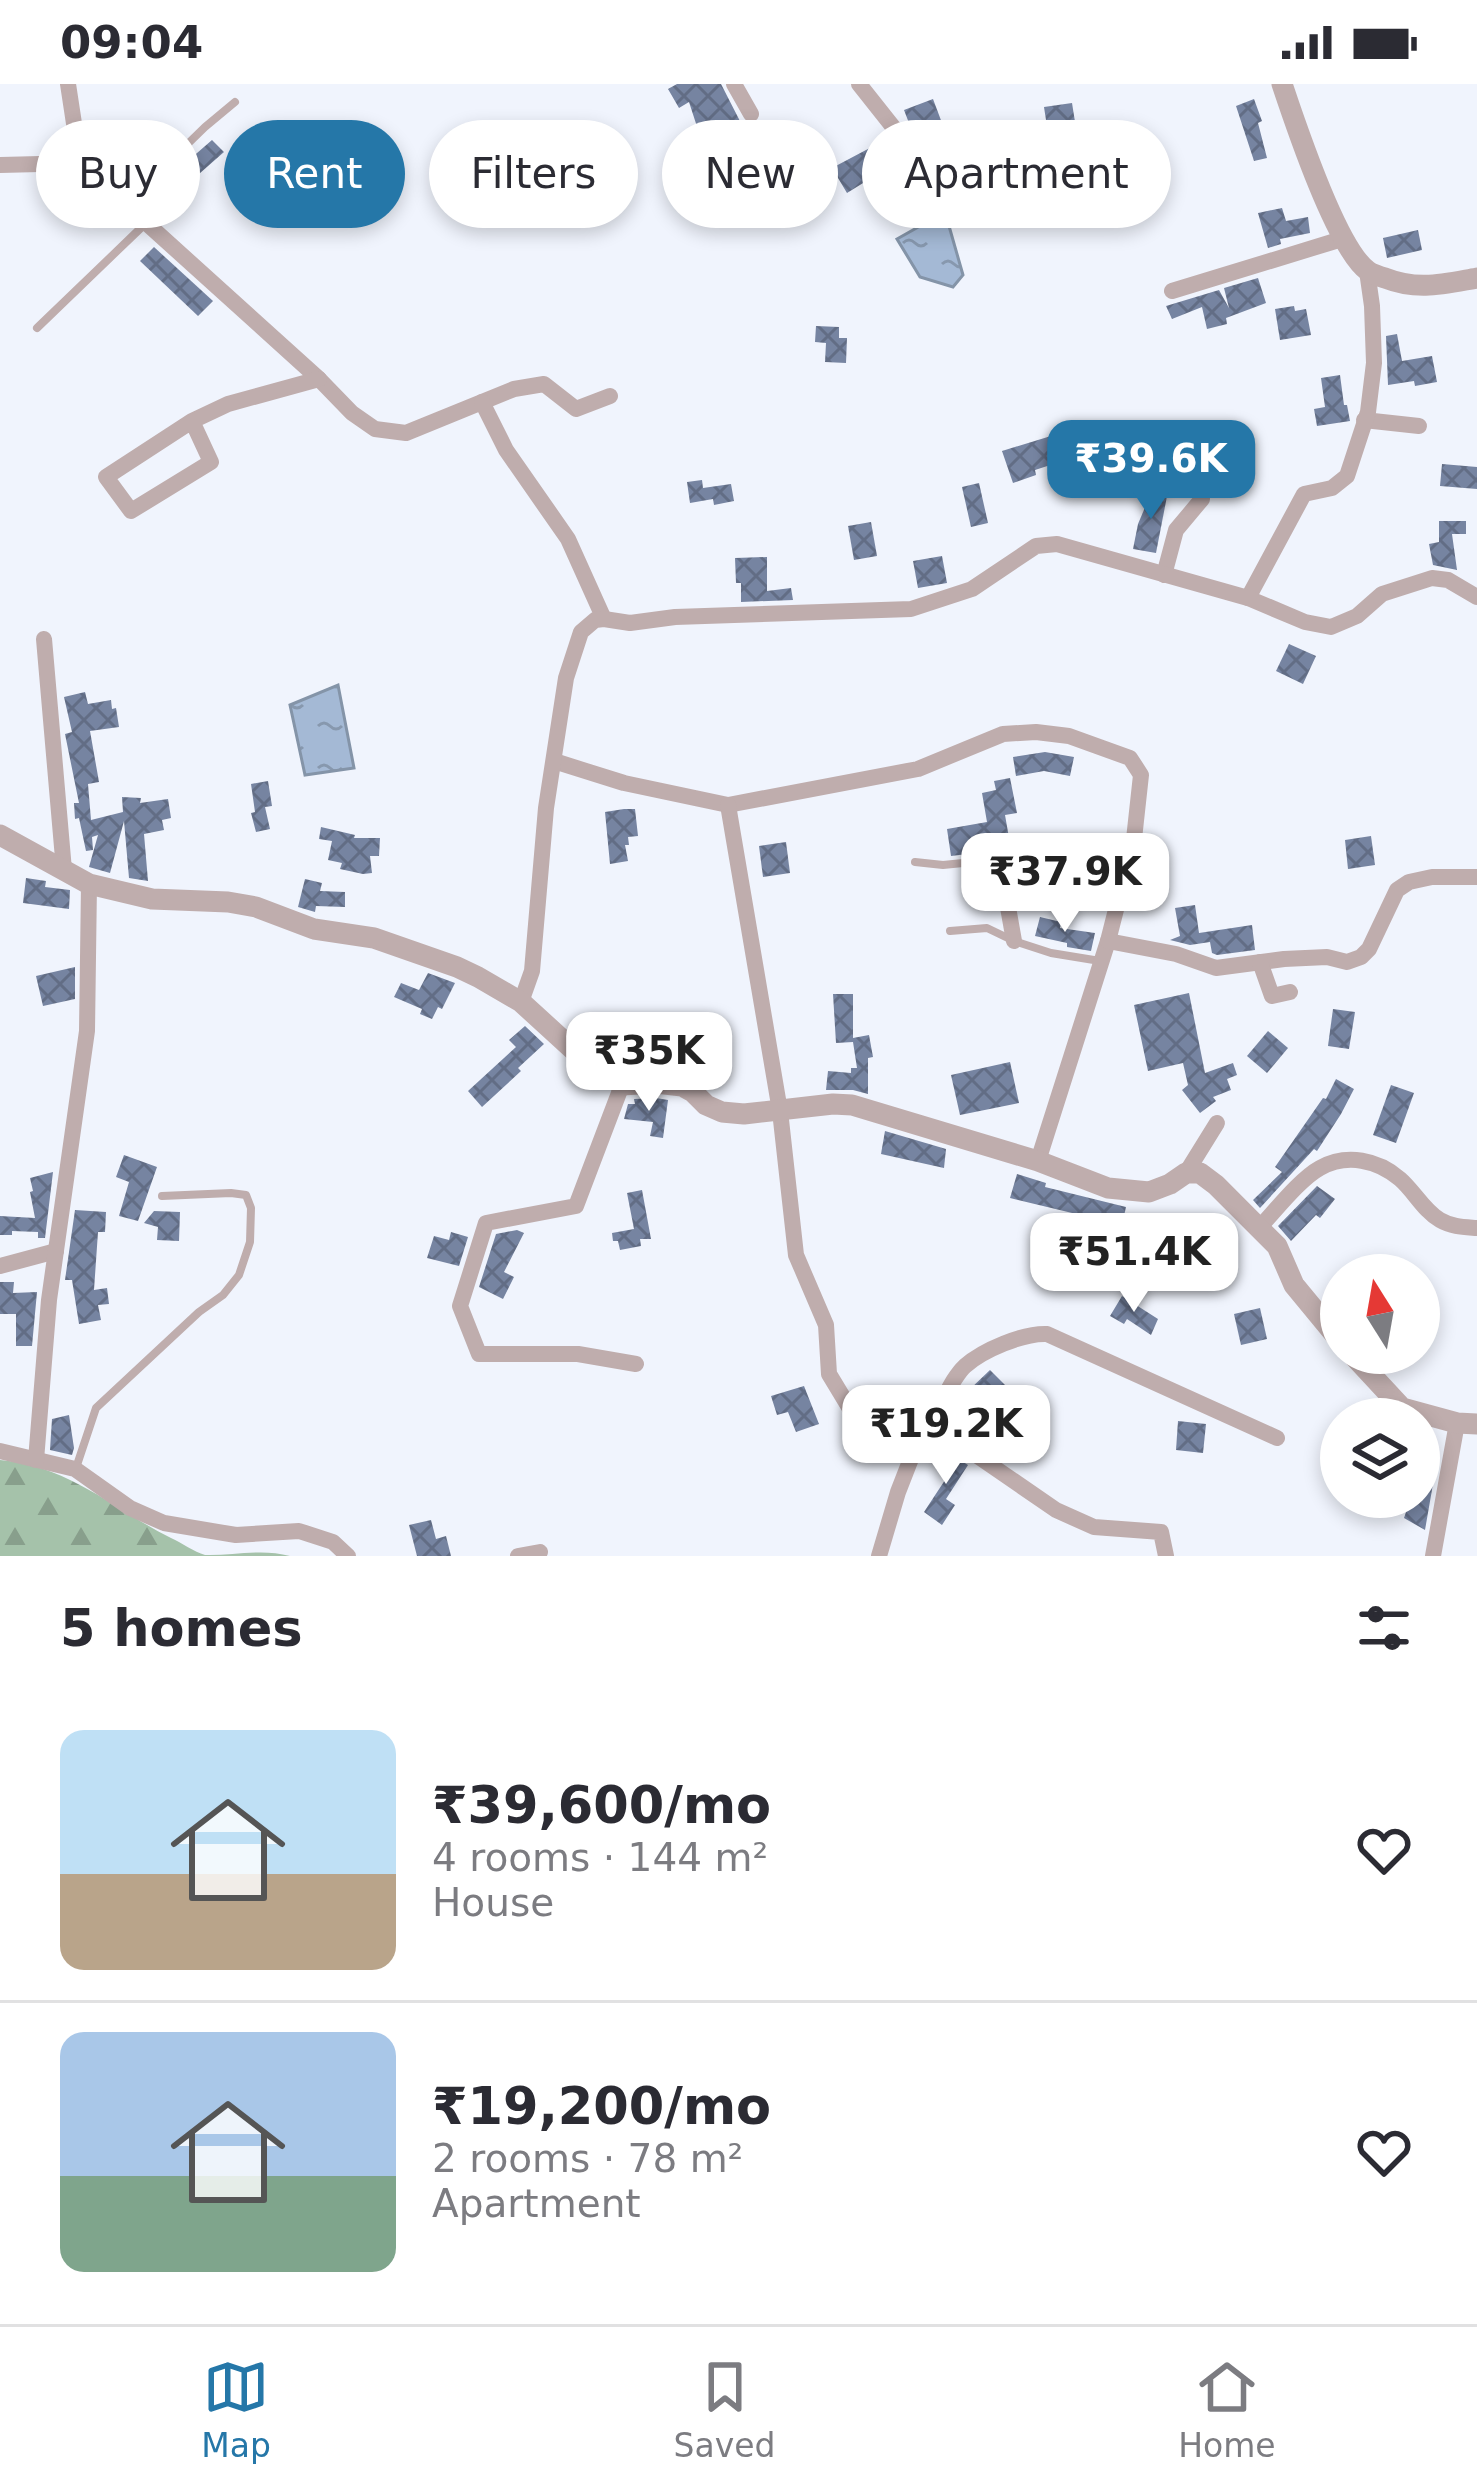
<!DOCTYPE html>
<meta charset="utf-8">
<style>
:root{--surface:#fff;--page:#f2f2f3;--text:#2b2b33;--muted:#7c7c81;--line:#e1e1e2;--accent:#2577a8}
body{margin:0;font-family:"DejaVu Sans",sans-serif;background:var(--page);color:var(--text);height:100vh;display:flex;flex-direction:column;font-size:45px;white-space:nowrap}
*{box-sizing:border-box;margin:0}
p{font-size:39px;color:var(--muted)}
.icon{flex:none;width:66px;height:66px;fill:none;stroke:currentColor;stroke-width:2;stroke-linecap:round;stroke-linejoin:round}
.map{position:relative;height:1472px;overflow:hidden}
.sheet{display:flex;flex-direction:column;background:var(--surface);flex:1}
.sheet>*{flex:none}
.top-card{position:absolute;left:36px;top:36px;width:1407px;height:108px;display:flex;gap:24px}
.needle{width:78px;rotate:349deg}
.tools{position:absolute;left:1320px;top:1170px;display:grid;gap:24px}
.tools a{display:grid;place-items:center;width:120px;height:120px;border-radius:50%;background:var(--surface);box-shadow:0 6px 18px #0003;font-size:60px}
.price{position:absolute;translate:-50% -102px;padding:0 27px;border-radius:24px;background:#fff;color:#222;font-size:39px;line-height:78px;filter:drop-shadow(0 3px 6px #0008)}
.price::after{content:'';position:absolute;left:50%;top:72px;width:36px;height:27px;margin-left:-18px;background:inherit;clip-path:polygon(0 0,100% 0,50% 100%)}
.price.selected{background:var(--accent);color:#fff}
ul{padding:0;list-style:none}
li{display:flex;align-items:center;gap:36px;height:300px;padding:0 60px}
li+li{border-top:3px solid var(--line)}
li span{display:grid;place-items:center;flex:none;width:336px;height:240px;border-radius:24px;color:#555}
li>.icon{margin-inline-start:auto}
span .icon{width:144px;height:144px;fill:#fffc;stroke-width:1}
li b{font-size:51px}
h2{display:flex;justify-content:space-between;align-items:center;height:144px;padding:0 60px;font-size:51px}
.tag{padding:0 42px;border-radius:54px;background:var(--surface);box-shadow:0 6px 18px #0003;font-size:42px;line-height:108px}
.tag.selected{background:var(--accent);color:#fff}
.status{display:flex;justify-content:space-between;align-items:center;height:84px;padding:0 60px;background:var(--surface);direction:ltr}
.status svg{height:33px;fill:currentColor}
.menu{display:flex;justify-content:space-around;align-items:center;height:168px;border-top:3px solid var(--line);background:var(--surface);font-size:33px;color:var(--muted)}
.menu a{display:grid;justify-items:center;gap:6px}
.menu .selected{color:var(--accent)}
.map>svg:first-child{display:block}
.forest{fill:url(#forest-firs)}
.water{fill:url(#water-ripples);stroke:#8494a8;stroke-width:3}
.building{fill:url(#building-cross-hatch)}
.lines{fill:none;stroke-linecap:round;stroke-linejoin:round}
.service{stroke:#bfadad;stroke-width:8}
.minor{stroke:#bfadad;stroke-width:16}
.tertiary{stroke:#bfadad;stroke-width:21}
</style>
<div class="status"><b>09:04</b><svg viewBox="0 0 49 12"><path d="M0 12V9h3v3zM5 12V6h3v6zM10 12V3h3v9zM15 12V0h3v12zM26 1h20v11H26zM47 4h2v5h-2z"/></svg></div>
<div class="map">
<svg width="1477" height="1472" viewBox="0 0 1477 1472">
<defs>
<pattern id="forest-firs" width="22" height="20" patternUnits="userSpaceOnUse" patternTransform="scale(3)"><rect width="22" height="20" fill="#a5c2aa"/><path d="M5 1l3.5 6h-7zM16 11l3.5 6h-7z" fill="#889f8c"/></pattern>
<pattern id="water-ripples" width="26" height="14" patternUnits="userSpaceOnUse" patternTransform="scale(3)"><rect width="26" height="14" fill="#a4b9d5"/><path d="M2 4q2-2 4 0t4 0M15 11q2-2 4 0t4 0" fill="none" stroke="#8798ae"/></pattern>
<pattern id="building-cross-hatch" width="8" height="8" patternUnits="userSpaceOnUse" patternTransform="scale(3)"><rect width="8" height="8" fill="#7684a1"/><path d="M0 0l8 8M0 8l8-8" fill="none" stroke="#626d85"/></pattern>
</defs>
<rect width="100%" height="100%" fill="#f0f4fd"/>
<path class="forest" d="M0 1376C70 1382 111 1424 171 1454 182 1459 194 1468 205 1471 231 1472 262 1464 290 1472H0Z"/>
<g class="water">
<path d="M945 128 963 191 953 203 920 193 897 155Z"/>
<path d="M338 601 354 684 305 691 290 621Z"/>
</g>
<g class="building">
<path d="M677 0H721L744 45 730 50 728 39 713 42 714 54 702 58 689 18 679 24 668 5Z"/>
<path d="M933 15 945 47 947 46 958 64 934 79 912 47 904 26Z"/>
<path d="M1254 15 1262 37 1258 39 1267 74 1254 77 1236 22Z"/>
<path d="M1072 19 1076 44 1048 49 1044 23Z"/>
<path d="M212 56 224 68 191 97 186 92 170 127 158 122 173 90Z"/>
<path d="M883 57 895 79 867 94 868 96 847 109 832 84Z"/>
<path d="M1282 124 1286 137 1308 133 1310 149 1280 155 1281 160 1268 164 1258 129Z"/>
<path d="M1418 146 1422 166 1387 174 1383 154Z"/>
<path d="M154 163 213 217 198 232 140 177Z"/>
<path d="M1258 194 1266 219 1226 234 1227 240 1207 245 1202 223 1172 235 1166 222 1219 206 1229 224 1224 204Z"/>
<path d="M1294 222 1295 227 1306 225 1311 251 1280 256 1275 225Z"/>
<path d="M816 242 839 243V254H847L846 279 825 278 826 259 815 258Z"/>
<path d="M1397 250 1402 277 1432 272 1437 298 1415 302 1414 297 1388 301 1386 252Z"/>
<path d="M1340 291 1344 321H1347L1350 337 1317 342 1314 325 1325 323 1321 294Z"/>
<path d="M1135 337 1141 380 1114 385 1106 342Z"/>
<path d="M1064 348 1072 374 1035 386 1036 391 1013 399 1002 367Z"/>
<path d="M1442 380 1477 383V405L1440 402Z"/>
<path d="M702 396 703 404 731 400 734 417 714 421 713 415 690 419 687 398Z"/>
<path d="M979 399 988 439 971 443 962 403Z"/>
<path d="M1154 402 1168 407 1156 469 1133 465 1138 440Z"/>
<path d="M1439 437H1466V450H1452L1457 486 1433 481 1429 460 1439 458Z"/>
<path d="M871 438 877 472 854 476 848 442Z"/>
<path d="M942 472 947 499 918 504 913 477Z"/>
<path d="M767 473V507L791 504 793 516 741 518V499H736L735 474Z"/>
<path d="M1289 560 1316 572 1303 600 1276 587Z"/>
<path d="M85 608 88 620 111 616 112 625 116 624 119 643 90 647 99 698 88 700 91 736 123 728 122 713 141 714 140 719 168 715 171 734 162 736 164 746 144 750 148 797 129 794 124 737 110 789 89 783 98 751 92 753 93 766 86 767 79 734 75 735 74 719H79L65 650 72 648 64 613Z"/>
<path d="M1045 668 1074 673 1070 692 1044 687 1016 692 1013 673Z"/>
<path d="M1010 694 1017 729 1005 731 1011 765 951 772 947 745 987 738 982 709 996 706 994 697Z"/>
<path d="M268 697 272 722 265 723 270 745 256 748 251 729 255 728 251 700Z"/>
<path d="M624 725H635L638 752 628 753 629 761H625L628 777 610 780 605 728Z"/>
<path d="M321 743 355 751 354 754H380L379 772H370L372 789 363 790 340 785 342 779 328 776 332 757 319 755Z"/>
<path d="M1371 752 1375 781 1348 785 1345 756Z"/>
<path d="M786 758 790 789 763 793 759 762Z"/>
<path d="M1073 777 1098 784 1095 794 1110 798 1106 811 1066 800Z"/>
<path d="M26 794 46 797 45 803 70 806 69 825 23 819Z"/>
<path d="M305 795 322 799 320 807 345 808V823L316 822 315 828 298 823Z"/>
<path d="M1195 821 1199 849 1252 841 1255 866 1217 871 1212 869 1210 858 1190 861 1170 856 1180 852 1175 824Z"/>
<path d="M1040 833 1061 838 1060 844 1095 849 1091 867 1067 863V859L1035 852Z"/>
<path d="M75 883V915L43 922 36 892Z"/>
<path d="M428 889 455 899 442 925 438 923 432 935 420 930 422 925 394 913 401 899 419 906Z"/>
<path d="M1189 909 1205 989 1233 979 1237 991 1227 995 1231 1006 1213 1013 1216 1017 1200 1029 1182 1006 1188 1001 1183 979 1148 987 1134 921Z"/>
<path d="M833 910H853V954L869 951 873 973 868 974V1010L853 1006H826L828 987 851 989V984H857L853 958 836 959Z"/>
<path d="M1333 925 1355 928 1349 965 1328 962Z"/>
<path d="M525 942 544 960 518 984 521 987 482 1023 468 1007 516 963 509 956Z"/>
<path d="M1268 947 1288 964 1267 989 1247 972Z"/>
<path d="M1010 978 1019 1019 960 1031 951 991Z"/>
<path d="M1336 995 1354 1005 1341 1030 1317 1067 1314 1065 1260 1124 1253 1116 1282 1088 1275 1083 1323 1014 1326 1015Z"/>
<path d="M1391 1001 1414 1009 1396 1059 1373 1051Z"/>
<path d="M656 1014 668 1016 663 1054 650 1052 653 1038 624 1035 628 1020H635L634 1015Z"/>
<path d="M885 1047 946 1065 944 1084 881 1070Z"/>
<path d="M124 1071 157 1083 138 1137 119 1132 129 1098 116 1093Z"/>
<path d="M53 1088 45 1154H38V1148L12 1147V1151H0V1132L35 1134 30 1108 33 1107 30 1094Z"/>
<path d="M1017 1090 1046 1099 1045 1103 1126 1123 1122 1141 1010 1114Z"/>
<path d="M1317 1102 1335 1115 1320 1134 1316 1131 1291 1157 1278 1142Z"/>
<path d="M642 1106 651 1155H640L641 1162 620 1166 618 1157H613L612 1149 634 1145 627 1109Z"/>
<path d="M75 1126 106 1128 105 1148H98L94 1206 107 1204 109 1220 98 1221 101 1236 79 1240 72 1196H65Z"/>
<path d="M154 1127 180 1128 179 1157 157 1156 158 1143 144 1139Z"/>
<path d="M517 1146 524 1149 504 1188 514 1193 503 1215 479 1203 496 1150Z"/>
<path d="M451 1148 468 1153 459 1182 427 1174 434 1152 449 1156Z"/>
<path d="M0 1198H14L13 1209 37 1208 32 1262H16V1230H0Z"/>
<path d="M1122 1212 1158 1235 1151 1251 1127 1235 1124 1240 1110 1232Z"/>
<path d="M1260 1224 1267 1255 1241 1261 1234 1230Z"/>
<path d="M990 1286 1007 1303 985 1324 968 1307Z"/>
<path d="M804 1302 819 1340 796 1348 788 1328 777 1331 771 1312Z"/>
<path d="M69 1331 74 1364 72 1371 50 1366 52 1335Z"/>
<path d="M1178 1337 1206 1340 1203 1369 1176 1366Z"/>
<path d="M944 1366 968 1381 946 1415 955 1421 942 1441 924 1428 947 1393 936 1385Z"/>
<path d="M1426 1376 1437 1377 1425 1446 1404 1434 1411 1413H1419V1408L1422 1409Z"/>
<path d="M431 1436 436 1455 446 1452 451 1472H417L409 1441Z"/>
</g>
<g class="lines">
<g class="service">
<path d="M127 119 205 43 235 18"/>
<path d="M37 244 145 140"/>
<path d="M915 778 943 781 973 778 995 779 1029 801 1115 825"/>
<path d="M950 847 987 844 1014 857 1051 869 1100 877"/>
<path d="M76 1384 96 1324 199 1228 223 1211 239 1191 250 1158 251 1124 246 1111 231 1109 162 1112"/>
</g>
<g class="minor">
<path d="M68 0 80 79 319 295 352 329 375 345 406 349 514 305 544 300 576 325 610 312"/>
<path d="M734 0 751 30"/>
<path d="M859 0 901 53 926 90"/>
<path d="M0 81 80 79"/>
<path d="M1172 207 1342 155"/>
<path d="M482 318 506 366 568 455 604 535"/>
<path d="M1364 336 1419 342"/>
<path d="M192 337 211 378 131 427 106 393 192 337 228 320 319 295"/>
<path d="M1164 491 1176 446 1202 415"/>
<path d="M1248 514 1304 410 1332 404 1347 392 1368 328 1374 279 1372 222 1367 187"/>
<path d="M44 555 64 786"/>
<path d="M554 677 624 699 728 721 918 685 1003 650 1036 648 1069 652 1130 674 1141 691 1134 755 1108 857 1038 1077"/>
<path d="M728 721 780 1027 796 1171 826 1241 829 1290 852 1328 921 1349 898 1408 879 1472"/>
<path d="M1001 784 1014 857"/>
<path d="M1108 857 1176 870 1216 884 1284 875 1327 873 1347 878 1361 873 1369 865 1397 806 1409 798 1432 793H1477"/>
<path d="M1260 878 1272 912 1290 908"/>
<path d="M521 918 532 887 546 724 566 594 581 548 595 536 604 535 630 539 675 533 911 525 972 505 1036 462 1057 460 1248 514 1305 538 1331 543 1357 532 1382 510 1432 494 1448 496 1477 513"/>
<path d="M622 1001 576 1122 486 1139 460 1222 479 1270H578L636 1280"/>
<path d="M1186 1089 1217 1039"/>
<path d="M1259 1144C1276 1126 1300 1095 1320 1084 1347 1069 1378 1076 1400 1095 1414 1107 1424 1127 1440 1136 1452 1143 1464 1143 1477 1144"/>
<path d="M0 1182 56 1167"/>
<path d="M931 1340 1056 1426 1094 1443 1161 1448 1166 1472"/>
<path d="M921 1349C941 1330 947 1299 965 1282 983 1266 1023 1249 1047 1250L1277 1354"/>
<path d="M0 1367 75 1385 130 1424 164 1439 236 1451 299 1447 333 1458 348 1472"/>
<path d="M36 1376 49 1216 87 947 89 800"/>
<path d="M518 1472 540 1468"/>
<path d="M1433 1472 1457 1339"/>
</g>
<g class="tertiary">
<path d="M1282 0C1295 39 1337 165 1368 187 1373 191 1379 192 1385 194 1418 207 1443 200 1477 194"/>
<path d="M0 751 89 800 152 815 228 818 256 823 314 845 374 854 457 883 478 893 521 918 579 971 622 1001 656 999 682 1002 693 1008 706 1021 722 1028 744 1030 833 1020 852 1021 1038 1077 1108 1104 1149 1108 1170 1100 1186 1089H1200L1216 1101 1277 1162 1294 1201 1341 1258"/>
<path d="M1351 1269 1402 1324 1457 1339 1477 1340"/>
</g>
</g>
</svg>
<div class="tools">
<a><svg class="needle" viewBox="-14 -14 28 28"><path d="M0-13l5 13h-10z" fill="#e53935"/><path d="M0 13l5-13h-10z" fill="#7c7c81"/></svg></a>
<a><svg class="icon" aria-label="layers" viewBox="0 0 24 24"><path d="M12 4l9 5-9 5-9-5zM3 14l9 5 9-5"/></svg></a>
</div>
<b class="price selected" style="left:1151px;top:438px">₹39.6K</b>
<b class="price" style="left:1065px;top:851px">₹37.9K</b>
<b class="price" style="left:649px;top:1030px">₹35K</b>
<b class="price" style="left:1134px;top:1231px">₹51.4K</b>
<b class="price" style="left:946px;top:1403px">₹19.2K</b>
<div class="top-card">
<a class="tag">Buy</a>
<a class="tag selected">Rent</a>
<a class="tag">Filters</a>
<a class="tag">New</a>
<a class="tag">Apartment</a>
</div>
</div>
<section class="sheet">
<h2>5 homes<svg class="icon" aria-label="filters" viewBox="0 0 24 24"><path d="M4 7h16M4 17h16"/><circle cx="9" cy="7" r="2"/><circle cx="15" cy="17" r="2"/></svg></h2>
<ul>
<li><span style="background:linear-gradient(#bfe0f5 60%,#b9a48a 0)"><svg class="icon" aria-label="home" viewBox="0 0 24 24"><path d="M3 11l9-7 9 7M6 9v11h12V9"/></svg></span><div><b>₹39,600/mo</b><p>4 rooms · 144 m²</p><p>House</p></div><svg class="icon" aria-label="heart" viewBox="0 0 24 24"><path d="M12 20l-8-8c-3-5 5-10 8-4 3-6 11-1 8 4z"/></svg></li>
<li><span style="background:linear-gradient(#a9c7e8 60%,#7fa58c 0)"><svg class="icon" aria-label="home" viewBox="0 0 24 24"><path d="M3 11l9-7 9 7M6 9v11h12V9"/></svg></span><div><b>₹19,200/mo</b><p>2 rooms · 78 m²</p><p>Apartment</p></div><svg class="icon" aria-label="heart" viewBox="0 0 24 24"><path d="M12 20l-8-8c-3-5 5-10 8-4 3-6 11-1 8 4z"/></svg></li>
</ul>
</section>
<nav class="menu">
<a class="selected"><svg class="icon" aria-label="map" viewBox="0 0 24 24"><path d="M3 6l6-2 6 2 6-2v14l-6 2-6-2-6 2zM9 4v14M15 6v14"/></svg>Map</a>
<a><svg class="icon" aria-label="saved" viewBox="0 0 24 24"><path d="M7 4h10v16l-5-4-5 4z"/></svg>Saved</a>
<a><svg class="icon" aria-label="home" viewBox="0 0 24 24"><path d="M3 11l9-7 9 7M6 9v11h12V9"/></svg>Home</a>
</nav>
